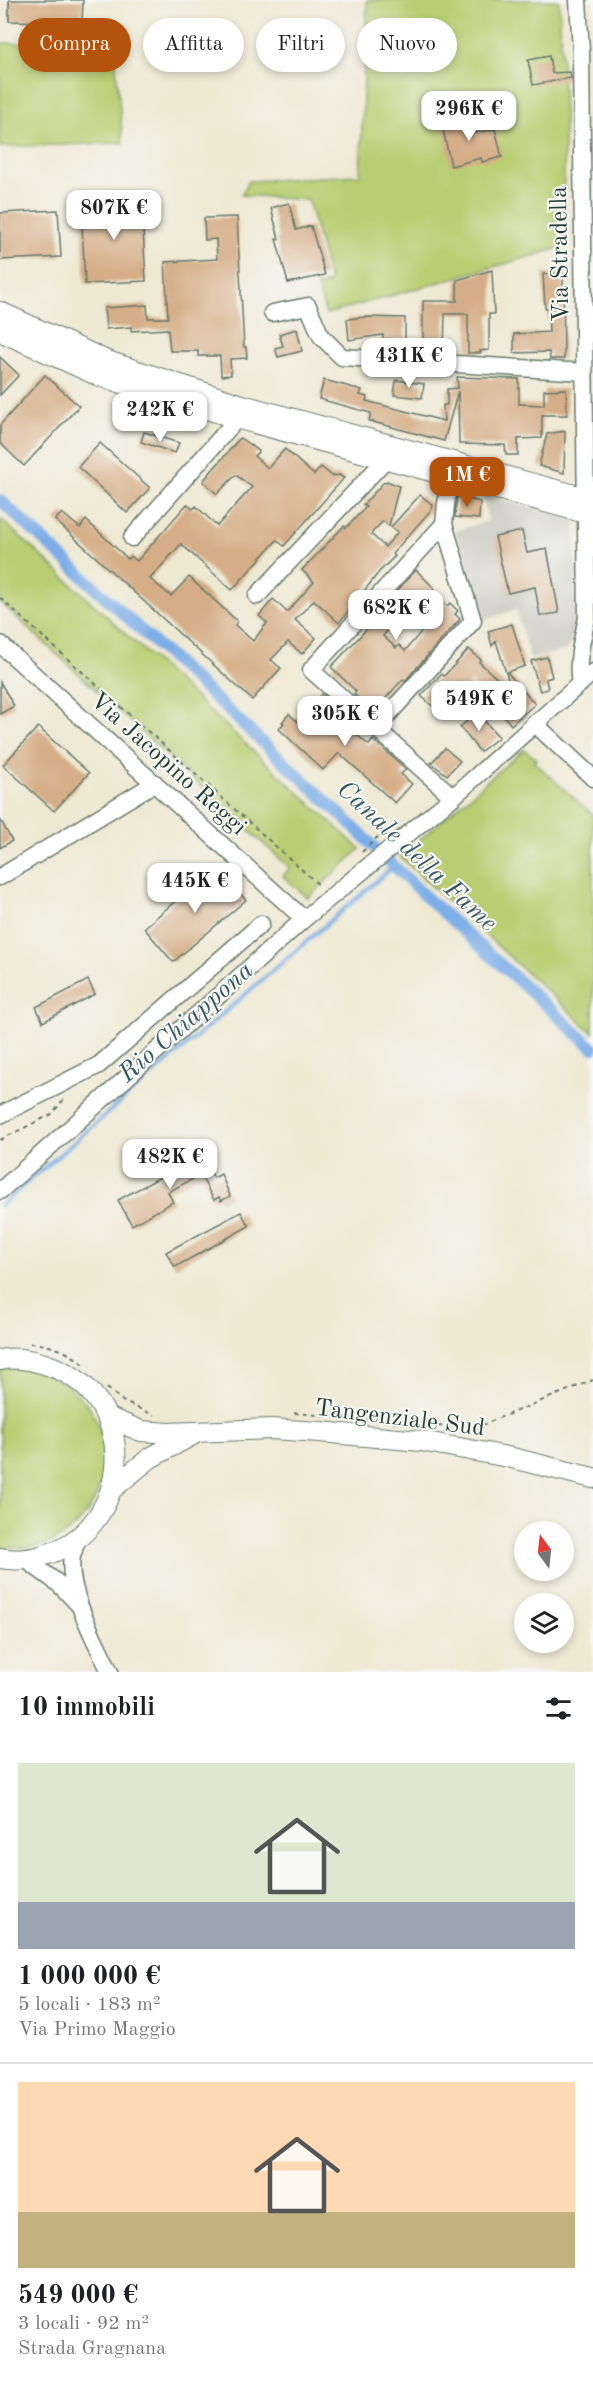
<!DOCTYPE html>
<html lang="it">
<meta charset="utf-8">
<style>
:root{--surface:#fff;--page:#f6f6f6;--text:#202124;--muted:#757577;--line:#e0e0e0;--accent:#b45309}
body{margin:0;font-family:"Old Standard TT",serif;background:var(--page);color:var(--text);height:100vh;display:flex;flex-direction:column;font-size:22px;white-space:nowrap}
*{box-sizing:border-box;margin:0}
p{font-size:20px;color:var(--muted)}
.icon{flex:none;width:33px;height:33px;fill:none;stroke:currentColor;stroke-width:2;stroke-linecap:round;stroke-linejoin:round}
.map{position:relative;height:1672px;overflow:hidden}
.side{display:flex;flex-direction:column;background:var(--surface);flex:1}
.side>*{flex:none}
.hud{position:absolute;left:18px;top:18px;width:558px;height:54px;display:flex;gap:12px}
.needle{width:39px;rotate:345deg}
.tools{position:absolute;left:514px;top:1521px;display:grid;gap:12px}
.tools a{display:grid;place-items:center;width:60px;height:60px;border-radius:50%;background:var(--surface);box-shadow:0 3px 9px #0003;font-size:30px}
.price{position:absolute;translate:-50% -51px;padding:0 14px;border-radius:12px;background:#fff;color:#222;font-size:20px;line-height:39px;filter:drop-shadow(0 2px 3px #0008)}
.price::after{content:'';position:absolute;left:50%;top:36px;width:18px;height:14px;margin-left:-9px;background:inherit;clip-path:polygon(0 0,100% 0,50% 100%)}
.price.on{background:var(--accent);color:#fff}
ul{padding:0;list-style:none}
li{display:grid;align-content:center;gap:12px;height:318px;padding:0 18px}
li+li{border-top:2px solid var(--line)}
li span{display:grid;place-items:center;height:186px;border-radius:0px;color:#555}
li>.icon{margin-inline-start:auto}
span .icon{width:108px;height:108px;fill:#fffc;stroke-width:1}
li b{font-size:26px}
h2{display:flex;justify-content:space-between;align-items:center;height:72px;padding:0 18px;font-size:26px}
.chip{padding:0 21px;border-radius:27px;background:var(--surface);box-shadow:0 3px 9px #0003;font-size:21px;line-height:54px}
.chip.on{background:var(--accent);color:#fff}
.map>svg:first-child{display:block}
.industrial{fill:#c4c5b9}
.green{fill:#b9ce72;stroke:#6c8653;stroke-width:1.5}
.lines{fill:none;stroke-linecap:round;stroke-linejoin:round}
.stream{stroke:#7bade7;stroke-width:4}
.canal{stroke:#7bade7;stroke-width:12}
.building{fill:#d5ad86;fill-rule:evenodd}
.minor-casing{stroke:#67796c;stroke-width:19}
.major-casing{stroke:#67796c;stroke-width:22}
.path{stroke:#67796c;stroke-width:2;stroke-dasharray:4.5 4.5;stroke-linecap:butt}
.minor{stroke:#fff;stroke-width:16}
.major{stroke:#fff;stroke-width:20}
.labels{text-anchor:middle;stroke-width:4.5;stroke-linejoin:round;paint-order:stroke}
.street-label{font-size:24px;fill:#1f3d34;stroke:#f6f6f2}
.water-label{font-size:26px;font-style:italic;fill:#365961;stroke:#f6f6f2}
</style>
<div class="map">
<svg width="593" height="1672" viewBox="0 0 593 1672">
<rect width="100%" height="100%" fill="#f6f6f2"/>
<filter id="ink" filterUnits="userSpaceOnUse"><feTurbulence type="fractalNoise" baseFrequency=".0167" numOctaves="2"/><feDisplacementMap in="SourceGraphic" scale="12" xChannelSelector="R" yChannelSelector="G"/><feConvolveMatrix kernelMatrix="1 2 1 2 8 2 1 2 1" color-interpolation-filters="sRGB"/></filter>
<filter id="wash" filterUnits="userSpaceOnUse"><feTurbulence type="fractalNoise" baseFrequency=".008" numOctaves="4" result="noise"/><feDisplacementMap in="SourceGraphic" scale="24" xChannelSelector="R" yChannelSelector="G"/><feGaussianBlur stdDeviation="1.35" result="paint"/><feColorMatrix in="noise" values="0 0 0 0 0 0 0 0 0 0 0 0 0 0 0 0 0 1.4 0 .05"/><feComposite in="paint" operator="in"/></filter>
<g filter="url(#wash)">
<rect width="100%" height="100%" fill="#eee9d3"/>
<path class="industrial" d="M482 494 575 519 577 608 575 628 568 650 530 659 516 609 482 621 455 531 488 521Z"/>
<g class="green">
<path d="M367 0H559L564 112V247L326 314 317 287 330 282 308 200 241 195 249 181 360 175Z"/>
<path d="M0 43 114 44 123 143 0 147Z"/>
<path d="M2 520 360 849 308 898 283 876 290 868 0 602V523Z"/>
<path d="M524 749 536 759 534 762 593 815V1033L400 857Z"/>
<path d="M8 1368C17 1369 27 1369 35 1371 50 1374 64 1382 75 1392 124 1434 109 1518 49 1543 33 1549 17 1549 0 1547V1370Z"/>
</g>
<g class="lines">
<path class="stream" d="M0 1206 394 866"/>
<path class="canal" d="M0 500 338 812 428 899 593 1048"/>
</g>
<g id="blocks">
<g class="building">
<path d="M9 0H83L82 23 9 21Z"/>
<path d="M549 56 552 73 570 72 571 78 533 85 528 60Z"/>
<path d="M471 115 475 133 495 129 502 157 482 162 481 158 451 166 441 121Z"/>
<path d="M154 200 155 213H142L146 281 85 284 81 203Z"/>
<path d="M289 203 296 230 311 226 325 275 288 283 276 239H279L271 208Z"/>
<path d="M58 210 61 257 0 260V213Z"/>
<path d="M237 217 244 347H246L247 358 230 359 231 375 221 376 220 356H198V351H170L168 329 131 331V327L106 329 104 308 147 305 148 318H168L165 262 217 259 216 239 205 240 204 218Z"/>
<path d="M492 270 494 314H489V350L480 351 481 353H468V314H445L444 350H423V301H457V280Z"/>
<path d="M563 273 564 359H550L549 352 514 353V334L549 332 548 308H545L543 274Z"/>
<path d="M366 317 405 318V348H382L383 335 349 340 347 319Z"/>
<path d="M297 329 302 351 278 357 275 348 283 346 279 334Z"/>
<path d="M0 357 19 375 0 395Z"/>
<path d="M45 375 79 406 24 466 0 443V425Z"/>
<path d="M457 377 519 379V404L544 405V390L566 389 567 415H542V438L518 439V455H506L505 445 459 444 458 391 444 441 369 421 371 413 319 399 324 380 362 390 360 395 367 397 366 401 444 421 443 405H447V389L458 388Z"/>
<path d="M396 380 424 384 422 398 394 395Z"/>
<path d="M565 431 564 473 539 466 547 434Z"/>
<path d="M144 432 179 443 175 453 141 442Z"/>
<path d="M240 438 259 451 254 456 268 468 285 449 314 475 321 467 332 476 339 475 344 478 284 546 277 540 232 590 181 544 150 579 171 596 189 577 237 621 235 625 253 641 267 623 259 616 273 599 287 612 314 582 302 570 344 526 346 528 366 507 363 505 383 483 387 481 399 486 389 526 383 521 371 534 385 547 398 532 391 527 420 495 433 505 432 509 392 554 395 556 379 572 339 623 314 600 295 620 316 638 302 654 288 642 271 660 281 668 252 700 55 520 62 513 80 528 86 520 128 559 131 556 137 561 187 504 193 509 196 506 217 526 252 487 236 475 217 494 203 481Z"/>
<path d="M100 443 150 488 127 513 78 467Z"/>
<path d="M457 496 480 502 479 519 455 517Z"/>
<path d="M522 531 527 553 547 549 559 613 540 616 535 587 508 593 495 537Z"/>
<path d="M416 570 435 589 432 592 447 606 450 603 458 611 455 614 460 619 405 681 403 679 374 711 354 694 356 691 331 667 381 614 378 612ZM419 606 432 619 405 651 399 645 396 648 383 636 398 619 401 622Z"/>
<path d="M512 624 525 666 507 672 535 704 511 725 494 704 471 682 442 714 421 696 441 674 444 676 469 649 481 660 479 662 512 692 496 641 492 646 488 631Z"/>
<path d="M547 657 552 677 546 679 548 689 540 691 531 661Z"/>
<path d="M0 682 14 706 0 714Z"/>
<path d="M322 694 356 724 351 730 369 745 373 740 406 769 401 774 412 784 395 803 339 753 323 770 279 729 284 723 282 722 289 714 298 722Z"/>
<path d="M477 713 499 737 480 752 460 727Z"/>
<path d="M38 727 89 773 54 811 3 765Z"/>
<path d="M445 748 460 761 447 775 431 763Z"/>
<path d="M0 819 12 841 0 848Z"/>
<path d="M216 866 246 900 173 962 144 928Z"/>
<path d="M88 980 95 994 43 1022 36 1007Z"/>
<path d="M201 1155 214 1178 221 1174 230 1196 221 1201 219 1197 214 1200 200 1175 168 1192 173 1202 132 1225 118 1200Z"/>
<path d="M241 1212 249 1226 175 1267 166 1252Z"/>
</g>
</g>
</g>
<g filter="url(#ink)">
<use href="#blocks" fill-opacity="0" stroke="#67796c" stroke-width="1.5"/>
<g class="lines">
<defs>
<g id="minor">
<path d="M578 0 581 52 587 618C582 640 576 662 580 684"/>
<path d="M272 313 308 306 321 336 342 357 584 372"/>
<path d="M444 524 311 670 453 797"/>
<path d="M132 538 237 419"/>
<path d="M257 596 387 458"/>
<path d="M0 644 304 919"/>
<path d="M534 723 593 778"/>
<path d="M376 728 473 621 444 524 449 475"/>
<path d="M0 877 155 783"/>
<path d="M0 1115 99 1065 261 924"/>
<path d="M0 1191 304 919 453 797 593 672"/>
<path d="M78 1538C76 1543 74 1550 72 1556 66 1590 96 1641 110 1672"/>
<path d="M25 1559 59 1584 79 1605"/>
</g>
<g id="major">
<path d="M0 312 107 361 242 405 593 500"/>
<path d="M0 331 99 376 236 418 593 515"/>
<path d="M0 1360C17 1356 37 1361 53 1367 141 1401 134 1527 45 1555 31 1559 14 1561 0 1558"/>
<path d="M107 1417 141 1431 169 1433 271 1429 320 1432 421 1441 508 1457 593 1478"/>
<path d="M112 1489 150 1458 194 1434"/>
</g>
</defs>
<use href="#minor" class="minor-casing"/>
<use href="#major" class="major-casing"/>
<g class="path">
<path d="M0 598 321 887"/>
<path d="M362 852 387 828 390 831"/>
<path d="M0 1140 52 1114 65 1098"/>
<path d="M30 1343C50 1344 72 1352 86 1367"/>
<path d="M107 1388 124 1402 154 1415"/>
<path d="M294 1413 472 1429 593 1380"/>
</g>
<use href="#minor" class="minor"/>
<use href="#major" class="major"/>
</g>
</g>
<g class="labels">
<g class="street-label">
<text transform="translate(559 254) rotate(-91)" y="8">Via Stradella</text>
<text transform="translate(169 763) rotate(42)" y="8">Via Jacopino Reggi</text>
<text transform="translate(400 1417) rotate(7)" y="8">Tangenziale Sud</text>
</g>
<g class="water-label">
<text transform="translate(418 855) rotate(43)" y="9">Canale della Fame</text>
<text transform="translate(185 1021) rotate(-41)" y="9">Rio Chiappona</text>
</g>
</g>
</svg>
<div class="tools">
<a><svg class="needle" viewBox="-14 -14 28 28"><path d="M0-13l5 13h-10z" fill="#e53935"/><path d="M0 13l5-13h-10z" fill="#757577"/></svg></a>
<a><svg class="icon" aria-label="layers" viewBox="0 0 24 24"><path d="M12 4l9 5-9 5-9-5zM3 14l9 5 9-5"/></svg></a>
</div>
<b class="price" style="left:469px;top:142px">296K €</b>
<b class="price" style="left:114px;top:241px">807K €</b>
<b class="price" style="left:409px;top:389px">431K €</b>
<b class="price" style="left:160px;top:443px">242K €</b>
<b class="price on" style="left:467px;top:508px">1M €</b>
<b class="price" style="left:396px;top:641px">682K €</b>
<b class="price" style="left:479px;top:732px">549K €</b>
<b class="price" style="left:345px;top:747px">305K €</b>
<b class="price" style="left:195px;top:914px">445K €</b>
<b class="price" style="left:170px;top:1190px">482K €</b>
<div class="hud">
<a class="chip on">Compra</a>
<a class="chip">Affitta</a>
<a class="chip">Filtri</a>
<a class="chip">Nuovo</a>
</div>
</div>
<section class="side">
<h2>10 immobili<svg class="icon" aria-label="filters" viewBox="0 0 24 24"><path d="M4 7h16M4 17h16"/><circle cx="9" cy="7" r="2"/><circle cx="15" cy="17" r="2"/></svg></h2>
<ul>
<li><span style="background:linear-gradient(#dfe7d0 75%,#9aa5b1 0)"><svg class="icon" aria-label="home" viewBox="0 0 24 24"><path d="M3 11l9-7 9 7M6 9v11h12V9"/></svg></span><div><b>1 000 000 €</b><p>5 locali · 183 m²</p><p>Via Primo Maggio</p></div></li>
<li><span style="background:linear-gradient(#ffd9b3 70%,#c2b280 0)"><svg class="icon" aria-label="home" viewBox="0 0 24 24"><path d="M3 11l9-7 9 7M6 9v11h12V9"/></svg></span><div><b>549 000 €</b><p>3 locali · 92 m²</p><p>Strada Gragnana</p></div></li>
</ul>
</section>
